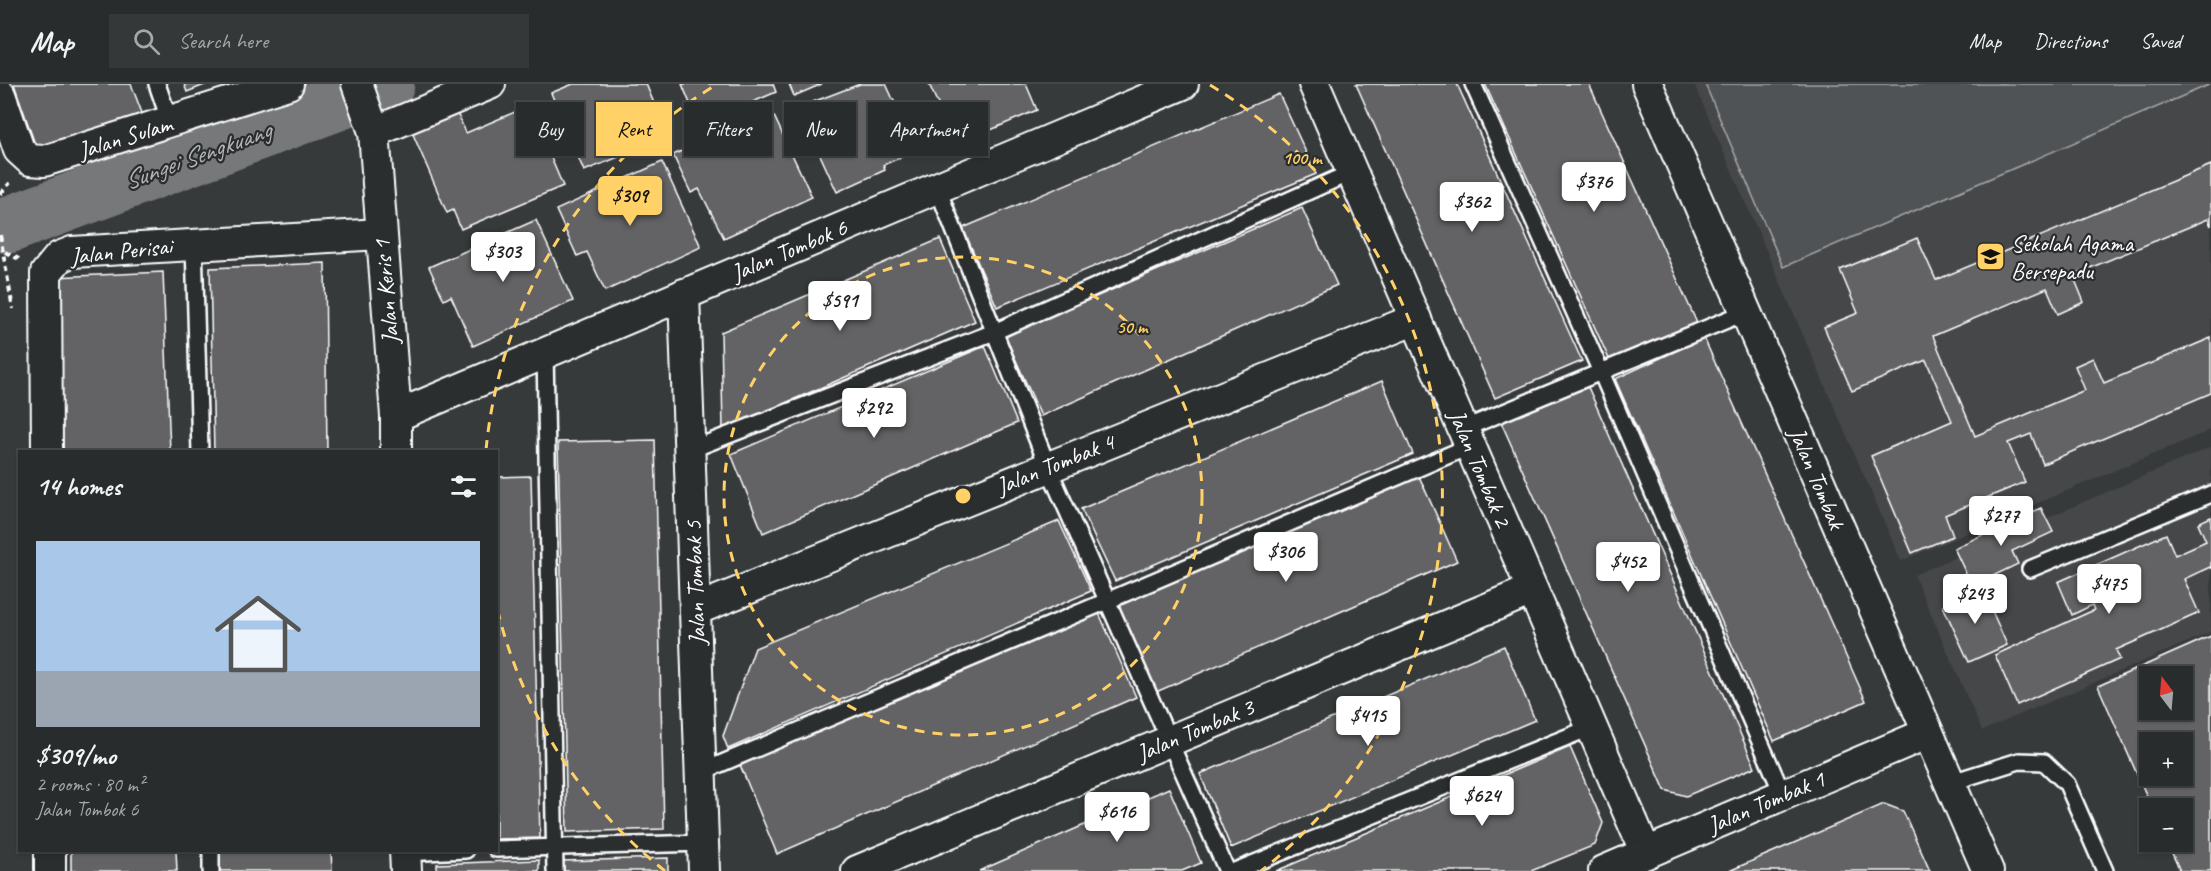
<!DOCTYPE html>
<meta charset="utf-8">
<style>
:root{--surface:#292c2c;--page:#353838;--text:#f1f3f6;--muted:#a5a7a9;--line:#454848;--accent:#ffd166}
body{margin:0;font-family:Caveat,sans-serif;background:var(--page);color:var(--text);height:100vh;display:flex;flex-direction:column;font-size:22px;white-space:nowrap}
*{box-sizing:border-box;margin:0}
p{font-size:20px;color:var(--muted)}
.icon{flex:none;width:33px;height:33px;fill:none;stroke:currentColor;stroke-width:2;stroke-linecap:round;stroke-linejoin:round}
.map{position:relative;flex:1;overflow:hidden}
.panel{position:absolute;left:18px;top:366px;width:480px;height:402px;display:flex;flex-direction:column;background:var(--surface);border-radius:0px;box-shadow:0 2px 4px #0004,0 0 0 2px var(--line)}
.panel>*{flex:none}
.top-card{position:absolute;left:516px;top:18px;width:570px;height:54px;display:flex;gap:12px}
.needle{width:39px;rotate:344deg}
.tools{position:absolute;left:2139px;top:582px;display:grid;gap:12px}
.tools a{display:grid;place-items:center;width:54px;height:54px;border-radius:0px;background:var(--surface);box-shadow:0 2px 4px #0004,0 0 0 2px var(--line);font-size:30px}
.price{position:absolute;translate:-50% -51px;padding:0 14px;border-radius:6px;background:#fff;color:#222;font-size:20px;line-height:39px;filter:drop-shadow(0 2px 3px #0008)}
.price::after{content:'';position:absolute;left:50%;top:36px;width:18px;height:14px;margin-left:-9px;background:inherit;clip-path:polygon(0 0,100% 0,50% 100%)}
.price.active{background:var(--accent);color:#111}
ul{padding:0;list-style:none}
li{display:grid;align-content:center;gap:12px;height:318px;padding:0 18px}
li+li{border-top:2px solid var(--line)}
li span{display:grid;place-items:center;height:186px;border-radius:0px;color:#555}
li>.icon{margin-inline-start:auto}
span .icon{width:108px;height:108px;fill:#fffc;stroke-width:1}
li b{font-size:26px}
h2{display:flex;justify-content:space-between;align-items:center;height:72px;padding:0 18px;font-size:26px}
.pill{padding:0 21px;border-radius:0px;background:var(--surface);box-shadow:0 2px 4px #0004,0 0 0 2px var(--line);font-size:21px;line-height:54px}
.pill.active{background:var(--accent);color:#111}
header{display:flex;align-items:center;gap:36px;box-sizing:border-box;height:84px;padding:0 30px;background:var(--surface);border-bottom:2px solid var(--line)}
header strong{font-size:28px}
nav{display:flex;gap:33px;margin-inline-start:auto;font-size:21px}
.search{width:420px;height:54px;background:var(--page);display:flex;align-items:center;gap:15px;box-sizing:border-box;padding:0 21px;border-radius:0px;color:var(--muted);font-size:22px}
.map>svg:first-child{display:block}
.built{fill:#444748}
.green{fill:#505354;stroke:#a8a9aa;stroke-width:1.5}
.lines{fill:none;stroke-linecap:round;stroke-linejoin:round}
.river{stroke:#767879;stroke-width:57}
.building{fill:#636465;stroke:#fff;stroke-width:1.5;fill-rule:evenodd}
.lane-casing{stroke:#fff;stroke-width:20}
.street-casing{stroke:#fff;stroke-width:34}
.path{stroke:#fff;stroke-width:4;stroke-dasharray:6 4.5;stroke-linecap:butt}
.lane{stroke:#2a2d2e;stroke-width:15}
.street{stroke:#2a2d2e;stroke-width:30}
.ring{fill:none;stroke:#ffd166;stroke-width:3;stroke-dasharray:10 8}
.labels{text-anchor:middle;stroke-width:4.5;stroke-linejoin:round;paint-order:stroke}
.street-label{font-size:24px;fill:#fff;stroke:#2a2d2e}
.poi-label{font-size:24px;fill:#fff;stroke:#2a2d2e;text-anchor:start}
.water-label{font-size:26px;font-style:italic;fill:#b4b5b5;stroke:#2a2d2e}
.centre{fill:#ffd166;stroke:#2a2d2e;stroke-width:3}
.ring-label{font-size:18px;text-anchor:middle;font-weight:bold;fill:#ffd166;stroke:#2a2d2e;stroke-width:4.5;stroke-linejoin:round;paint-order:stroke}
</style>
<header>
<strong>Map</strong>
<div class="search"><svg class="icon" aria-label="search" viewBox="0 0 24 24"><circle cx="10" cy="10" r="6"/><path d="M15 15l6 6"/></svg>Search here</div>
<nav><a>Map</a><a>Directions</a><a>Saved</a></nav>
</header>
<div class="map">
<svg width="2211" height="787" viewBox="0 0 2211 787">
<rect width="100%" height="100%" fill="#373a3b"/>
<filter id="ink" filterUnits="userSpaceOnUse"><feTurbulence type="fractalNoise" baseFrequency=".0167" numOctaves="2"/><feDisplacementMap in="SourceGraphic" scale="12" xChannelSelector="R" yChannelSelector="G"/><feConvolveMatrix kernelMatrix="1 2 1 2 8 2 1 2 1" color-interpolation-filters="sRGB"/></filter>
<g filter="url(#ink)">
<g class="built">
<path d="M1694 0H2211V346L1901 477Z"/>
<path d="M2211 363V548L1982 647 1914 491Z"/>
</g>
<path class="green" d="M1705 0H2211L1783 183Z"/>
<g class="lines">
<path class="river" d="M8 141 386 0"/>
</g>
<g class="building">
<path d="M14 0H131L142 29 37 66Z"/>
<path d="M184 0H207L187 8Z"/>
<path d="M573 0H646L668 53 584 87 551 9Z"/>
<path d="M682 0H773L776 8 737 25 734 18 696 34Z"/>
<path d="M789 0H822L794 12Z"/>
<path d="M860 0H886L912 56 896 63 902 73 883 81 885 86 837 108 804 36 795 41 789 27Z"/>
<path d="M929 0H1026L1037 26 956 61Z"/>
<path d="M1356 0H1457L1582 277 1495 314Z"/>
<path d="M1485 0H1589L1697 239 1609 275Z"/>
<path d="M1279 10 1316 90 997 223 963 144Z"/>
<path d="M529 22 563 102 461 145 453 126 447 129 412 48 457 29 466 49Z"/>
<path d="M774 32 812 113 724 154 699 105 691 109 673 71 735 42 738 49Z"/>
<path d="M662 78 701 163 605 207 587 168 577 172 556 126Z"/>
<path d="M2211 81V142L2208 135 2073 191 2084 218 2058 230 2047 204 1933 252 1975 352 2085 306 2075 282 2093 274 2104 299 2211 254V309L2043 380 2031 350 2008 359 2025 398 1945 431 1953 452 1912 469 1871 372 1952 337 1926 276 1852 307 1824 243 1858 229 1840 186 1917 154 1936 196Z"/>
<path d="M1302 124 1337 201 1041 332 1005 252Z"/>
<path d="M536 136 573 217 473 262 451 212 444 216 429 183Z"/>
<path d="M940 155 975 237 723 346 721 248Z"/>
<path d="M325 179 327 368H214L210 184Z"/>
<path d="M163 188 170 368H60L55 193Z"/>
<path d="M1704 254 1866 617 1774 657 1615 295Z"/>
<path d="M985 262 1017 339 763 449 731 370Z"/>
<path d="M1382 297 1413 370 1115 497 1081 425Z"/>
<path d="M1588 303 1755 683 1686 712 1665 706 1501 338Z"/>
<path d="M655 356 664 745 567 748 558 358Z"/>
<path d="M1418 390 1457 477 1156 608 1116 519Z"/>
<path d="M531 392 540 754 496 755V393Z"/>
<path d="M2041 424 2053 448 2012 467 2018 480 1972 502 1954 464Z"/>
<path d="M2211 433V485L2210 483 2184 495 2199 529 2116 566 2120 575 2017 621 1995 571 2094 526 2092 521 2072 531 2058 498 2166 450 2175 471 2206 457 2198 439Z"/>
<path d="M1059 437 1091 507 728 665 723 652 755 564Z"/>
<path d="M1982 504 2007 561 1969 578 1943 522Z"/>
<path d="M1098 527 1136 613 777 770 740 681Z"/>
<path d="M2211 552V787H2180L2167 758H2182V724H2152L2098 602ZM2150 592H2182V626H2150ZM2150 658H2182V692H2150Z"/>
<path d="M1504 562 1535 636 1231 764 1200 690Z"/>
<path d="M1570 663 1603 739 1595 761 1531 787H1276Z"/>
<path d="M1169 704 1201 779 1182 787H979Z"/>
<path d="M1884 720 1903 727 1930 787H1729Z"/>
<path d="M71 766H176L177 787H71Z"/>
<path d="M220 766H331L332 787H220Z"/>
<path d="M668 774V787H563L562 777Z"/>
<path d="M539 776V787H437V780Z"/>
</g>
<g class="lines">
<defs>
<g id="lane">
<path d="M157 0 170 38"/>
<path d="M1473 0 1601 288 1783 711"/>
<path d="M937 103 1048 383 1227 787"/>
<path d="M194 160 200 368"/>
<path d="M545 269 555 787"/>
<path d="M1463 345 1746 228"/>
<path d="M690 366 994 248 1352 88"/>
<path d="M2030 485 2211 410"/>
<path d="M701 688 1107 517 1470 362"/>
<path d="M1949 699 2019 677 2044 678 2067 700 2105 787"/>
<path d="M496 765 704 759"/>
<path d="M211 766V787"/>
<path d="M405 769 466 766"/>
<path d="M1235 787 1592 643"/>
</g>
<g id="street">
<path d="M357 0 374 48 396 332V368"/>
<path d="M1314 0 1646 769"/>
<path d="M1647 0 1988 787"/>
<path d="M0 11 19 66 30 76 44 77 288 0"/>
<path d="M374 48 490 0"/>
<path d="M684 210 704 787"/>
<path d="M396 332 1183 0"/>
<path d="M47 368 46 189 59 173 72 168 381 150"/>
<path d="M695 526 1416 235"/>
<path d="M50 766V787"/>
<path d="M405 766 406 787"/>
<path d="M857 787 1532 506"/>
<path d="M1604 787 1928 649"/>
</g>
</defs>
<use href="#lane" class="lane-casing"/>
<use href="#street" class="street-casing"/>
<g class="path">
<path d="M0 110 10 99"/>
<path d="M0 151 13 225"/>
<path d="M5 168 19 175"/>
</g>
<use href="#lane" class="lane"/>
<use href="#street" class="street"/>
</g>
</g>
<g class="ring">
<circle cx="963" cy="412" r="239"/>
<path d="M665 787A479 479 0 0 1 497 524M486 366A479 479 0 0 1 716 1M1210 1A479 479 0 0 1 1261 787"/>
</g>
<defs>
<symbol id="school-square" viewBox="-11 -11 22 22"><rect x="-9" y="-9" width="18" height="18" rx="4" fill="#ffd166" stroke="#2a2d2e"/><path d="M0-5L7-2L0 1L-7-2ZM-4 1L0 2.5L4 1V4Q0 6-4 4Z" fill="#111"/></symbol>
</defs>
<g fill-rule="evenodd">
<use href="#school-square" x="1974" y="156" width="33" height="33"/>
</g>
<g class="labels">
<g class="street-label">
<text transform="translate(125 53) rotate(-17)" y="8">Jalan Sulam</text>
<text transform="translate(789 166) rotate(-23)" y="8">Jalan Tombok 6</text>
<text transform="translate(121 167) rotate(-6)" y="8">Jalan Perisai</text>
<text transform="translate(386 208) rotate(-95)" y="8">Jalan Keris 1</text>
<text transform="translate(1055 380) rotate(-22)" y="8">Jalan Tombak 4</text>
<text transform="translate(1480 384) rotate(67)" y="8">Jalan Tombak 2</text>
<text transform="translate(1817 394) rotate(67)" y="8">Jalan Tombak</text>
<text transform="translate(695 499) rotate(-92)" y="8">Jalan Tombak 5</text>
<text transform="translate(1195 646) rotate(-23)" y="8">Jalan Tombak 3</text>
<text transform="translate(1766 718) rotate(-23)" y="8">Jalan Tombak 1</text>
</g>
<g class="poi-label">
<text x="2011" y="167">Sekolah Agama<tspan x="2011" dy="28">Bersepadu</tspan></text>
</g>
<g class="water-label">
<text transform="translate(197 71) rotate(-20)" y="9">Sungei Sengkuang</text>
</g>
</g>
<circle cx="963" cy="412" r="9" class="centre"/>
<g class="ring-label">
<text x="1302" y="80">100 m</text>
<text x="1132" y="249">50 m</text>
</g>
</svg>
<div class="tools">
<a><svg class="needle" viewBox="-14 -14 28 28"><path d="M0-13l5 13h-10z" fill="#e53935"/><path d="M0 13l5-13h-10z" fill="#a5a7a9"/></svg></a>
<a>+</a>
<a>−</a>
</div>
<b class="price" style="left:1594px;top:129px">$376</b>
<b class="price active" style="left:630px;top:143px">$309</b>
<b class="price" style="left:1472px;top:149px">$362</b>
<b class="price" style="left:503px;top:199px">$303</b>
<b class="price" style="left:840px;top:248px">$591</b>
<b class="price" style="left:874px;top:355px">$292</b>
<b class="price" style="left:2001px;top:463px">$277</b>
<b class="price" style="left:1286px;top:499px">$306</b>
<b class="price" style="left:1628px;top:509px">$452</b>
<b class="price" style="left:2109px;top:531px">$475</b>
<b class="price" style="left:1975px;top:541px">$243</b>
<b class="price" style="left:1368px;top:663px">$415</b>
<b class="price" style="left:1482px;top:743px">$624</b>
<b class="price" style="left:1117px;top:759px">$616</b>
<div class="top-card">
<a class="pill">Buy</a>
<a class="pill active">Rent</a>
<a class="pill">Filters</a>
<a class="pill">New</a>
<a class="pill">Apartment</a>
</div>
<section class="panel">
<h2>14 homes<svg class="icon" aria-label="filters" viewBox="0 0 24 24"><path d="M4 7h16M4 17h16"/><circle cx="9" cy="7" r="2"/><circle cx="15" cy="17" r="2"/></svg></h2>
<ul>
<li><span style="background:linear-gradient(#a9c7e8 70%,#9aa5b1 0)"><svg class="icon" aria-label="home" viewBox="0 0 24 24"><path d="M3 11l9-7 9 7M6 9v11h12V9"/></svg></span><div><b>$309/mo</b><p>2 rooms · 80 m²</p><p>Jalan Tombok 6</p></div></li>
</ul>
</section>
</div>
